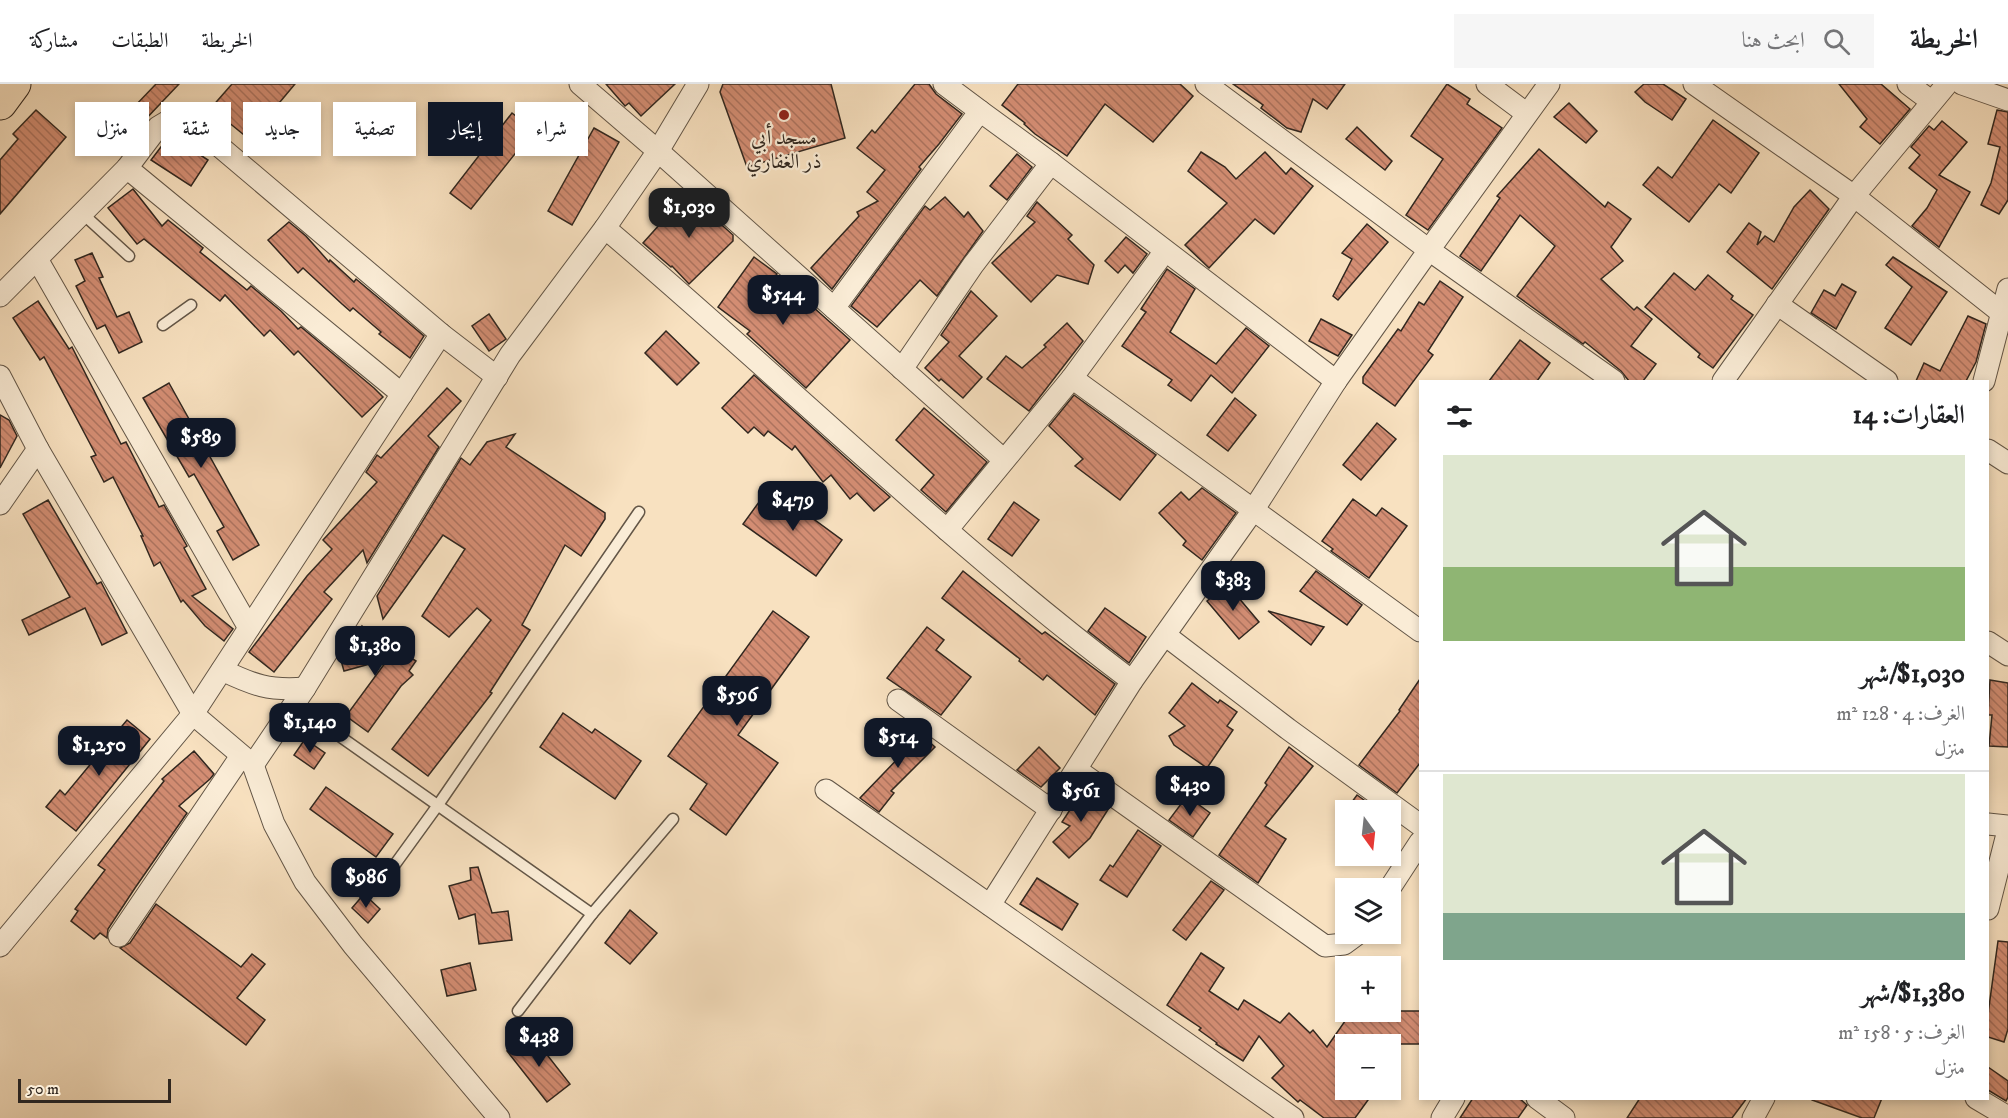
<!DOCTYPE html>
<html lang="ar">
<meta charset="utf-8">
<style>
:root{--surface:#fff;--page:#f6f6f6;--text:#202124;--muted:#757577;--line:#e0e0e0;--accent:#111827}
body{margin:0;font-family:"IM FELL DW Pica",Amiri,serif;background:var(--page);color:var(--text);direction:rtl;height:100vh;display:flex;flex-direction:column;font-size:22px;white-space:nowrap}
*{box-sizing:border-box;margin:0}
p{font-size:20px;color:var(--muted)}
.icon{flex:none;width:33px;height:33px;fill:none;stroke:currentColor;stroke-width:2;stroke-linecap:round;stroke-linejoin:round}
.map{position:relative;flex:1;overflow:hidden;direction:ltr}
.details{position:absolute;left:1419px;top:296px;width:570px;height:720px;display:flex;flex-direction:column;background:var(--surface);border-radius:0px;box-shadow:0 3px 9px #0003;direction:rtl}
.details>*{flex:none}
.guide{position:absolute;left:18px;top:18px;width:570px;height:54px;direction:rtl;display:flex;gap:12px}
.needle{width:39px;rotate:165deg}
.buttons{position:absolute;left:1335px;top:716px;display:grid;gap:12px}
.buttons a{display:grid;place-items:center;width:66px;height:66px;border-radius:0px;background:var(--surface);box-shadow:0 3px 9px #0003;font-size:30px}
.scale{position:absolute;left:18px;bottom:15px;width:153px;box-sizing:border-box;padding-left:6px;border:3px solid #31271f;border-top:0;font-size:16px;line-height:21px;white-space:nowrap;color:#31271f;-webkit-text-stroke:4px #faecd6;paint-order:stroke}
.price{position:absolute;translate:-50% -51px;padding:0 14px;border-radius:12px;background:var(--accent);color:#fff;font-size:20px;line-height:39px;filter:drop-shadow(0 2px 3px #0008)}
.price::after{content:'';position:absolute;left:50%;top:36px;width:18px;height:14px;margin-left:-9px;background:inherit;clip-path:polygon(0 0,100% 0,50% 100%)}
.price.on{background:#222;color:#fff}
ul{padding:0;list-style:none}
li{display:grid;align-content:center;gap:12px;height:318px;padding:0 24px}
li+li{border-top:2px solid var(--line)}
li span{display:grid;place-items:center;height:186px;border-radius:0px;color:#555}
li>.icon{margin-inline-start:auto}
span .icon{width:108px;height:108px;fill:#fffc;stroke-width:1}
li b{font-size:26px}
h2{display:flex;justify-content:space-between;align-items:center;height:72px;padding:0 24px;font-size:26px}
.tag{padding:0 21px;border-radius:0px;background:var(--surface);box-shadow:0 3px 9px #0003;font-size:21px;line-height:54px}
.tag.on{background:var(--accent);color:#fff}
header{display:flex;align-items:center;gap:36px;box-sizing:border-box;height:84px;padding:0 30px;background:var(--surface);border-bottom:2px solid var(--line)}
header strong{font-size:28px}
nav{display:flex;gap:33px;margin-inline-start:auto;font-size:21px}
.search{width:420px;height:54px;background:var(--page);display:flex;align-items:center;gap:15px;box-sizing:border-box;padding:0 21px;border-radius:0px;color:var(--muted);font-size:22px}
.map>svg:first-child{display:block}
.building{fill:url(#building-back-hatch);stroke:#31271f;stroke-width:1.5}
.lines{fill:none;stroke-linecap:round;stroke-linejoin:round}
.lane-casing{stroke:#635647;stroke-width:13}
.street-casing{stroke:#635647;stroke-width:23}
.primary-casing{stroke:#31271f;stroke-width:35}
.lane{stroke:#faecd6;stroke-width:10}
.street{stroke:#faecd6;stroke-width:21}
.primary{stroke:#f8e1c0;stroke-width:33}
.poi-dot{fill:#8f2418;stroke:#faecd6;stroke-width:2}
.labels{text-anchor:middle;stroke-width:4.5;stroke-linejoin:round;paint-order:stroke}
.poi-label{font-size:21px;fill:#31271f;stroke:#faecd6}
</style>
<header>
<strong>الخريطة</strong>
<div class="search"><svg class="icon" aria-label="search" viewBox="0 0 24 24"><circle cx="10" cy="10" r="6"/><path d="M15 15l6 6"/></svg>ابحث هنا</div>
<nav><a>الخريطة</a><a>الطبقات</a><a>مشاركة</a></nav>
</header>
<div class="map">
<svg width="2008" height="1034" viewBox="0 0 2008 1034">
<defs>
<pattern id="building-back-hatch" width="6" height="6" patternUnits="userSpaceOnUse" patternTransform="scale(1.5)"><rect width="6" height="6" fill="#d38d73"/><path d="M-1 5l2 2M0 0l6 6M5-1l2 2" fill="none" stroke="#ac735e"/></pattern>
</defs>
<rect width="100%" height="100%" fill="#f8e1c0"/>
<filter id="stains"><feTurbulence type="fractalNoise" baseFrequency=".00333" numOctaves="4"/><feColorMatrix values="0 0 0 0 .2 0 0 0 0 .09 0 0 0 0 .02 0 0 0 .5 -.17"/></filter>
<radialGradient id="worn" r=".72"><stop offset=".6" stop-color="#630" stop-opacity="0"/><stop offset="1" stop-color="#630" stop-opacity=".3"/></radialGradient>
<g class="building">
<path d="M156 0H179L124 58 109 49Z"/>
<path d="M232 0H295L249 55 211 24Z"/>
<path d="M606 0H675L641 32 629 19 625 22Z"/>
<path d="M723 0H831L845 54 747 83 720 8Z"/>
<path d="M915 0H929L936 10 962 30 939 60 919 83 921 85 832 205 811 184 859 132 857 128 878 117 867 108 885 86 857 64 872 46 875 49Z"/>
<path d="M1018 0H1180L1193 12 1153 58 1105 20 1067 72 1035 50 1024 40 1025 39 1002 21Z"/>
<path d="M1233 0H1345L1327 25 1313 15 1301 48 1287 44 1261 24 1263 21Z"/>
<path d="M1447 0 1470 15 1467 20 1502 44 1428 146 1406 131 1443 75 1411 52Z"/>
<path d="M1644 0H1663L1686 15 1672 36 1645 18 1635 8Z"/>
<path d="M1839 0H1881L1910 25 1880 60 1860 43 1867 35Z"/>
<path d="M1569 19 1597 47 1586 59 1554 33Z"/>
<path d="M36 26 66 53 0 130V76L18 55 13 50Z"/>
<path d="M1997 26 2008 28V116L1999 130 1981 121 1991 99 2000 63 1988 60Z"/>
<path d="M512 29 534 46 471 125 450 109Z"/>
<path d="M1713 36 1759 69 1731 109 1719 100 1689 138 1643 101 1658 83 1672 94Z"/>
<path d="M1942 37 1967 58 1939 91 1970 108 1939 163 1912 142 1927 124 1937 106 1909 84 1920 71 1911 63 1929 42 1934 46Z"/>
<path d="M1357 43 1392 77 1385 86 1346 55Z"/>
<path d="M594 44 619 58 572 141 548 127Z"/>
<path d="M170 51 208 76 191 102 151 76Z"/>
<path d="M1539 65 1605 123 1608 118 1631 135 1611 163 1623 177 1601 195 1634 226 1637 223 1652 235 1631 262 1656 280 1643 297H1629L1621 287 1585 258 1583 260 1517 212 1555 162 1520 131 1481 187 1460 172 1500 114 1497 112Z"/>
<path d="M1201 68 1225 83 1236 95 1265 68 1286 90 1291 84 1313 102 1274 150 1255 135 1209 184 1185 161 1227 119 1188 87Z"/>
<path d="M1017 70 1032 83 1007 116 990 102Z"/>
<path d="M133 105 162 142 168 136 203 164 200 168 247 206 251 202 281 227 298 245 301 243 374 304 383 313 362 333 298 267 294 271 270 246 264 252 225 211 220 217 144 155 137 160 108 124Z"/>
<path d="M1810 106 1829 125 1772 205 1727 168 1749 139 1761 148 1757 161 1765 152 1774 158 1794 123Z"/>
<path d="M687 110 733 151V157L689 200 672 182 671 183 643 159Z"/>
<path d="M945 113 964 133 968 128 983 147 937 212 920 196 877 243 851 222 925 122 930 126Z"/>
<path d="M1037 118 1072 151 1068 155 1094 181 1088 200 1057 191 1031 218 992 179 1035 138 1027 132Z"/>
<path d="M289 138 306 152 329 178 330 176 354 198 356 195 424 252 410 274 379 250 381 248 353 224 350 227 342 220 303 184 298 189 268 156Z"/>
<path d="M1367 140 1388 158 1338 216 1333 212 1352 175 1342 169Z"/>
<path d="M1126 153 1147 170 1133 189 1125 181 1118 189 1105 177Z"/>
<path d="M92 169 103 193 99 194 117 233 129 228 142 258 119 269 105 241 97 245 76 202 85 197 75 176Z"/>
<path d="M754 173 777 190 763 209 788 231 803 214 850 256 806 304 747 250 750 247 718 223Z"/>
<path d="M1893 173 1947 208 1911 261 1885 244 1912 203 1886 181Z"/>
<path d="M1167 185 1195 205 1170 248 1216 280 1246 244 1269 262 1232 309 1211 291 1191 317 1168 301 1172 296 1122 262 1146 228 1141 225Z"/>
<path d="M1674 189 1695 206 1708 191 1733 212 1731 215 1753 231 1713 284 1698 273 1700 270 1645 223Z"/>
<path d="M1440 197 1463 213 1428 267 1433 271 1395 322 1363 299V293L1398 245 1401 247 1419 218 1424 221Z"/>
<path d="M1842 200 1856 208 1836 245 1811 229 1824 206 1835 212Z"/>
<path d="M971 207 997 232 959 272 982 293 963 314 941 295 939 297 925 284 949 258 941 251Z"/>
<path d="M38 217 69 265 72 263 121 360 126 358 159 423 164 421 187 462 184 464 206 505 192 512 233 545 224 557 205 542 183 516 181 518 160 478 154 482 141 452H143L113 393 104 398 91 373 96 371 44 273 40 276 13 234Z"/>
<path d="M489 230 506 255 489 267 472 242Z"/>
<path d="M1968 232 1986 240 1976 278 1966 297H1916L1924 279 1940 287Z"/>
<path d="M1321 235 1352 251 1338 272 1309 257Z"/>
<path d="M1067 239 1083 257 1029 327 987 295 1006 272 1022 284 1046 263 1044 261Z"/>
<path d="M666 247 699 279 677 301 645 269Z"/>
<path d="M1520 256 1550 279 1537 297H1489Z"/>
<path d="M754 291 857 384 890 413 874 427 857 409 850 415 831 391 823 398 795 362 792 366 768 347 764 352 754 343 748 349 722 324Z"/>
<path d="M169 299 259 461 233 476 217 447 224 443 194 390 189 393 143 314Z"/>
<path d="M447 304 461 317 428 352 439 363 367 479 363 466 324 508 332 515 274 588 249 568 307 492 332 465 323 456 377 398 366 388 377 371 381 374Z"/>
<path d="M1074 311 1156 371 1120 416 1075 382 1083 375 1049 342Z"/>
<path d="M1235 314 1256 331 1228 367 1207 351Z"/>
<path d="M924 324 987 378 946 428 921 406 934 391 896 356Z"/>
<path d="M0 331 9 336 17 352 0 384Z"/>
<path d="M1377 339 1396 355 1361 396 1343 381Z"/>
<path d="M515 350 506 363 605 429V435L581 472 565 461 522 541 530 546 490 608 492 609 428 692 392 665 491 536 477 524 449 553 422 532 465 465 443 451 383 535 377 512 461 374 470 381 487 358Z"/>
<path d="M770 403 842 456 816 492 743 440Z"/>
<path d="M1202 404 1236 429 1202 476 1183 461 1186 457 1159 429 1181 408 1189 416Z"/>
<path d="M1353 415 1376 432 1382 424 1407 442 1369 494 1331 467 1333 465 1322 457Z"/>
<path d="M48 416 97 500 101 498 127 549 102 561 85 524 29 551 22 536 70 513 23 430Z"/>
<path d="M1014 418 1039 436 1012 472 988 455Z"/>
<path d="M963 487 1042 550 1045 548 1115 600 1095 631 1047 591 1043 596 1019 577 1020 575 942 514Z"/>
<path d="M1316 487 1362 521 1347 541 1300 507Z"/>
<path d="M1227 500 1259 538 1239 555 1207 517Z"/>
<path d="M1105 524 1146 553 1129 579 1088 547Z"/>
<path d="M773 527 809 553 738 651 778 679 726 751 690 725 707 700 668 672Z"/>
<path d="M1268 527 1324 543 1311 561Z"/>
<path d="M362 542 395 573 399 566 416 577 409 587 413 591 401 602 368 648 346 632 388 575 344 587 340 573Z"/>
<path d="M927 543 944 556 936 566 971 593 941 631 887 594Z"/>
<path d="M1420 595V679L1397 709 1359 681 1400 627 1399 626Z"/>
<path d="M1990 596 2008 599V663L1989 662 1992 631H1988Z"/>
<path d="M1192 599 1218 619 1220 616 1237 628 1227 642 1233 646 1207 684 1174 661 1169 652 1185 642 1169 629Z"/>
<path d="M563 629 592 649 595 645 641 677 615 715 540 663Z"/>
<path d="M127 636 150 655 76 747 46 723 60 706 65 711Z"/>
<path d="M913 643 935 663 891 707 894 709 879 728 860 714 907 665 899 657Z"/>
<path d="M305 655 325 669 314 685 294 671Z"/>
<path d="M1039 663 1060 684 1041 703 1017 686Z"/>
<path d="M1289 663 1313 682 1265 742 1286 755 1258 799 1219 771 1267 701 1265 699Z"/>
<path d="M194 667 214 690 210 695 179 722 187 729 135 804 108 845 107 854 100 849 94 855 71 837 78 827 75 825 105 786 98 781 164 697 162 695Z"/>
<path d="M326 703 393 750 376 773 310 725Z"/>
<path d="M1083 706 1109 724 1090 754 1069 774 1053 758 1070 742 1062 738Z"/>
<path d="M1357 711 1378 726H1346Z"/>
<path d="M1187 712 1210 729 1193 753 1169 736Z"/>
<path d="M1138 746 1161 762 1127 813 1100 796 1110 781 1113 783Z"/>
<path d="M478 783 492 829 508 827 512 856 479 860 475 830 459 835 449 802 471 796 470 784Z"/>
<path d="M1037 794 1078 820 1062 846 1020 820Z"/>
<path d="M1211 797 1224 806 1186 856 1173 846Z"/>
<path d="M364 810 380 825 368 839 352 824Z"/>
<path d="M156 820 241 883 252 870 265 880 237 914 265 936 246 961 120 864 130 859Z"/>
<path d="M630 826 657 849 630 880 605 859Z"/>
<path d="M1998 857 2008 858V945L2004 958 1988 953V930Z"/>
<path d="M1201 869 1224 884 1209 907 1238 926 1244 916 1280 939 1289 929 1310 949 1313 946 1327 963 1352 927H1420V960H1346V1005H1376L1355 1034H1324L1300 1016 1298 1018 1272 994 1284 982 1259 952 1243 977 1216 960 1217 959 1199 946 1201 944 1167 921Z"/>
<path d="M470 879 476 906 447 912 441 886Z"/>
<path d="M530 949 570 1000 547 1018 507 967Z"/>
<path d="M1988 983 2008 997V1013L2006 1017 1988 1006Z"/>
<path d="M1473 1014H1519L1527 1021 1518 1034H1460Z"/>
<path d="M1640 1014H1747L1732 1034H1627Z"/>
<path d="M1812 1014H1882L1874 1034H1862L1812 1016Z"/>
</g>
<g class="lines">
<defs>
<g id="lane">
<path d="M83 130 129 172"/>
<path d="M163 241 191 221"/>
<path d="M294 620 592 830"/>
<path d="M388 790 438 721 639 428"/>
<path d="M518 927 592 830 673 735"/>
</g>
<g id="street">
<path d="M580 0 658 67 1004 376"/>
<path d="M1487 0 1526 29"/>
<path d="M1549 0 1429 166 1614 297"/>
<path d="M1694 0 1854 112 2008 234"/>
<path d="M1908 0 1931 17"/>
<path d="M1962 0 2008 16"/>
<path d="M980 27 1051 79 1336 297"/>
<path d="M127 84 402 310"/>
<path d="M605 144C782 294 947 457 1132 597"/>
<path d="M37 175 249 544"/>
<path d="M0 212 127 84 158 43 173 34H186L441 250 497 293"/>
<path d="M1777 220 1887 297"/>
<path d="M834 224 980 27 944 0"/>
<path d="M902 285 973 181 1051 79"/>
<path d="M0 292 38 365 193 630 253 681 274 740 305 798 353 861 499 1034"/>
<path d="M1072 294 1420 547"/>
<path d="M1723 297 1854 112 1947 0"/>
<path d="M1984 297 2008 205"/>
<path d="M1988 366 2008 379"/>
<path d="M0 420 38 365"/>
<path d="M947 446 1072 294 1165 167"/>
<path d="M1165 551 1288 645 1420 741"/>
<path d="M1988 558 2008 571"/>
<path d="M222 586C253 601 269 607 305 604"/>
<path d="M898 616 1051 726"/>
<path d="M253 681 305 604 510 271 605 144 658 67 698 0"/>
<path d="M1077 686 1325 862 1344 860 1359 849"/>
<path d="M826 706 1293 1034"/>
<path d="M1988 740 2008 742"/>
<path d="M1390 804 1420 758"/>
<path d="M990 821 1132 597 1254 425 1336 297 1429 166 1206 0"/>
<path d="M1988 825 2008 746"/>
<path d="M119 852 241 672"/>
<path d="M0 862 193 630 441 250"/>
<path d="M1537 1014 1564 1034"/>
<path d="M1976 1014 2008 1033"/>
<path d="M1442 1034 1454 1014"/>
<path d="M1753 1034 1764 1014"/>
</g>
<path id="primary" d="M0 19 14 0"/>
</defs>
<use href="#lane" class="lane-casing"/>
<use href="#street" class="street-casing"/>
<use href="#primary" class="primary-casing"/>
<use href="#lane" class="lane"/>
<use href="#street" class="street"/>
<use href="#primary" class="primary"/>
</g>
<circle class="poi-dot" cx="784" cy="31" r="6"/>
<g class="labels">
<g class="poi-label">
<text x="784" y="60">مسجد أبي<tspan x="784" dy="24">ذر الغفاري</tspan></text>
</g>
</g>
<rect width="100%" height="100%" filter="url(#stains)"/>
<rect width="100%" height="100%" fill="url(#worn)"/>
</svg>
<div class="buttons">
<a><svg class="needle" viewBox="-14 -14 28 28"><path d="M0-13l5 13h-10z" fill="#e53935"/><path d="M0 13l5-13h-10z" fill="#757577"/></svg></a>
<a><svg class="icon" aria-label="layers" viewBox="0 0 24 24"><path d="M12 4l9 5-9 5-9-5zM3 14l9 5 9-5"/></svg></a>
<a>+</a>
<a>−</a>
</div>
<div class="scale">50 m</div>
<b class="price on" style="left:689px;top:155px">$1,030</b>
<b class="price" style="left:783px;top:242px">$544</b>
<b class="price" style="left:201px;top:385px">$589</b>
<b class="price" style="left:793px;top:448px">$479</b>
<b class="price" style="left:1233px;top:528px">$383</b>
<b class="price" style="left:375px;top:593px">$1,380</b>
<b class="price" style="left:737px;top:643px">$596</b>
<b class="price" style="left:310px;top:670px">$1,140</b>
<b class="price" style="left:898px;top:685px">$514</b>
<b class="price" style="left:99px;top:693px">$1,250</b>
<b class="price" style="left:1190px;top:733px">$430</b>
<b class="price" style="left:1081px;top:739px">$561</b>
<b class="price" style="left:366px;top:825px">$986</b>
<b class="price" style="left:539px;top:984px">$438</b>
<div class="guide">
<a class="tag">شراء</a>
<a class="tag on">إيجار</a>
<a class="tag">تصفية</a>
<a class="tag">جديد</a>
<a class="tag">شقة</a>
<a class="tag">منزل</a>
</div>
<section class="details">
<h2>العقارات: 14<svg class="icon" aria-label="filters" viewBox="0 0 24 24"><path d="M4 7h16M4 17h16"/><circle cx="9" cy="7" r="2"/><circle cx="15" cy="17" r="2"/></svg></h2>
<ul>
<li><span style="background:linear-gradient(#dfe7d0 60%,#8fb573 0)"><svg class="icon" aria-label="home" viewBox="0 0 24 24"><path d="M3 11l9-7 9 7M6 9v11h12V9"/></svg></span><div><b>$1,030/شهر</b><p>الغرف: 4 · 128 m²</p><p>منزل</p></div></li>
<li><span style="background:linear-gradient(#dfe7d0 75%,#7fa58c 0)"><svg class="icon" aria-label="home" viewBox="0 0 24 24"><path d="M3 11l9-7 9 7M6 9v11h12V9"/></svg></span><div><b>$1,380/شهر</b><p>الغرف: 5 · 158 m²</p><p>منزل</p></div></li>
</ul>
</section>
</div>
